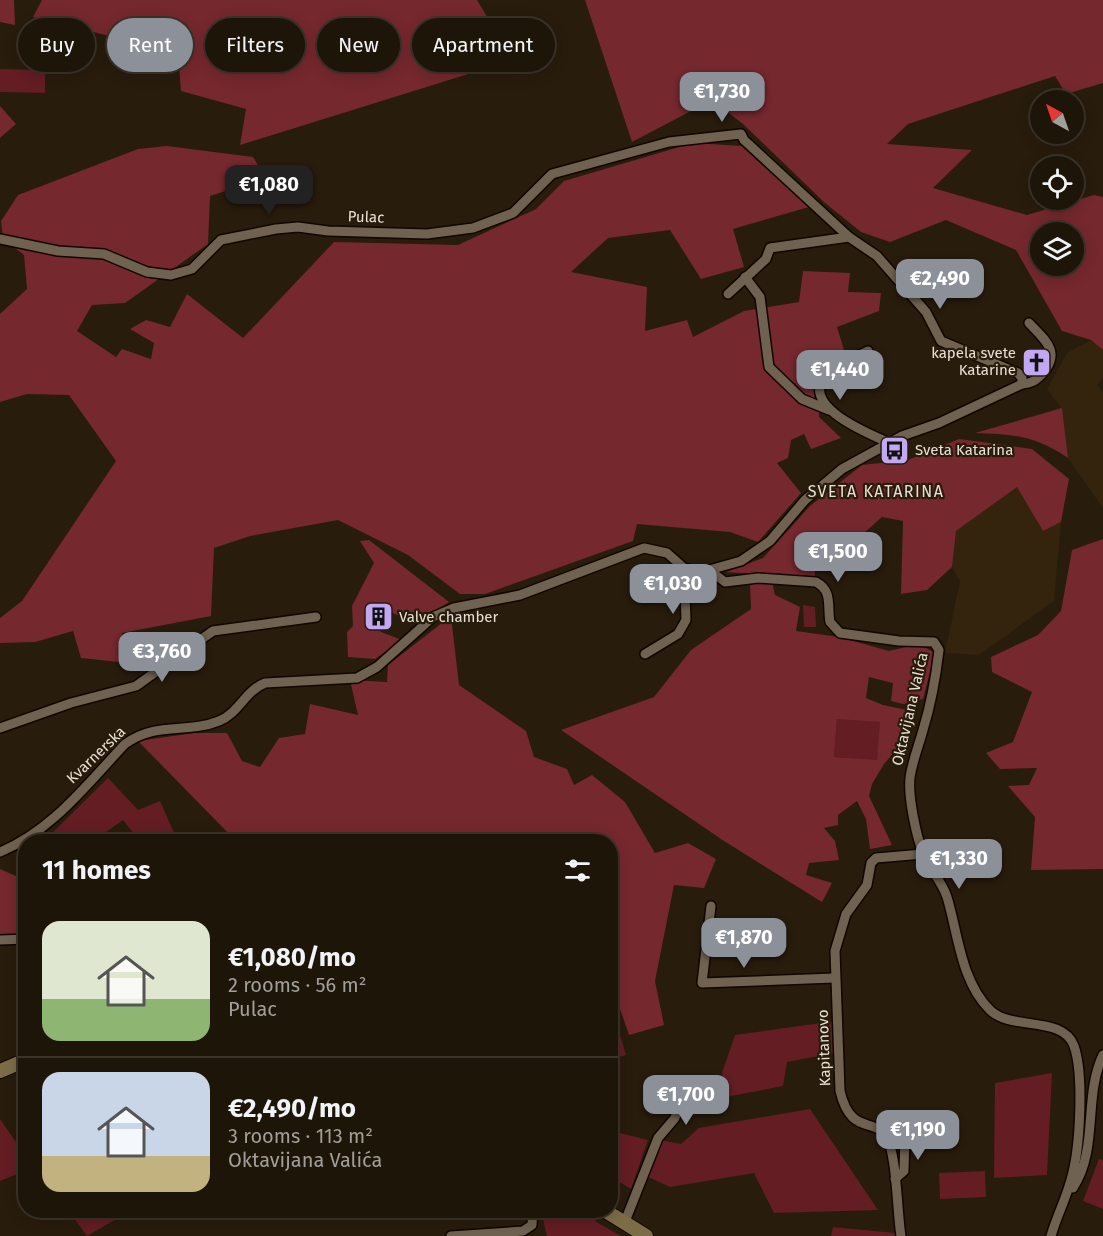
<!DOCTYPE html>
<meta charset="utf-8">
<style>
:root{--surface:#1e1509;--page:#2b2217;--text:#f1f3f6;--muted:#a19f9c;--line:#3c342a;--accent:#8c9099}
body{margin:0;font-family:"Fira Sans",sans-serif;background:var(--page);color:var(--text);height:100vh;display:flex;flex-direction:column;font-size:22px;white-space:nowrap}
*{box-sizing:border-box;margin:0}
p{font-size:20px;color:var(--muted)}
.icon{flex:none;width:33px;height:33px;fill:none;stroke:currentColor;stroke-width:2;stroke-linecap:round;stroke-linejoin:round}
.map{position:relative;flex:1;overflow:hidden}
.drawer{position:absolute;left:18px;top:834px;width:600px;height:384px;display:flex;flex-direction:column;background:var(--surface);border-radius:24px;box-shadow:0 3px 15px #0003,0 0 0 2px var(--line)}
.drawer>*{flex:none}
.guide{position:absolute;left:18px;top:18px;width:600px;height:54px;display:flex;gap:12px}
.needle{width:39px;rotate:320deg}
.buttons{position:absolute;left:1030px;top:90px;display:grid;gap:12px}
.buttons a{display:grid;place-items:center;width:54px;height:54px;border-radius:50%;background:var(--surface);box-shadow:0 3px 15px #0003,0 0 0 2px var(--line);font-size:30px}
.price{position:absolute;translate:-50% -51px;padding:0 14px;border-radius:12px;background:var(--accent);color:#fff;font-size:20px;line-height:39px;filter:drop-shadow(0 2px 3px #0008)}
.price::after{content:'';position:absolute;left:50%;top:36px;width:18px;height:14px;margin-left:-9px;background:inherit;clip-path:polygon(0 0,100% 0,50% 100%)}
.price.current{background:#222;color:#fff}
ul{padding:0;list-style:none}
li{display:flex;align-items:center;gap:18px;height:150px;padding:0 24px}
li+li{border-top:2px solid var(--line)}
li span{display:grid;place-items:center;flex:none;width:168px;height:120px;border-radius:18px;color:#555}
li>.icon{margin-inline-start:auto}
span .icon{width:72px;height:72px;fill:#fffc;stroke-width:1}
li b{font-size:26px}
h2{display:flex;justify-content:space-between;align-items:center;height:72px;padding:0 24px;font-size:26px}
.pill{padding:0 21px;border-radius:27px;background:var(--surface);box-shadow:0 3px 15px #0003,0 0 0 2px var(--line);font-size:21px;line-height:54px}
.pill.current{background:var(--accent);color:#fff}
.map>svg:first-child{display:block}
.built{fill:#34230d}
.green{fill:#631d23}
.forest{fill:#75282e;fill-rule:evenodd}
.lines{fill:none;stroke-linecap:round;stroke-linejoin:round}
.minor-casing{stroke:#110600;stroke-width:12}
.secondary-casing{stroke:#110600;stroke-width:16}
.minor{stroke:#706250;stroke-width:9}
.secondary{stroke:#7c6d47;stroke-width:14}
.labels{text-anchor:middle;stroke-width:4.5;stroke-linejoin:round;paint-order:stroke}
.street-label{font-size:15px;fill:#e8e0d5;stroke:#281c0c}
.poi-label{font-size:15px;fill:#e8e0d5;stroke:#281c0c;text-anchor:start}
.neighbourhood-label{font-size:16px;letter-spacing:1.5px;fill:#e8e0d5;stroke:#281c0c}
</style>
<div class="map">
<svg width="1103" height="1236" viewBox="0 0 1103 1236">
<rect width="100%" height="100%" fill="#281c0c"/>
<g class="built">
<path d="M1091 340 1103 350V377L1097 385 1103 392V508L1068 458 1062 409 1047 389 1067 353Z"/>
<path d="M1017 486 1043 531 1061 522 1054 601 979 655 945 653 960 581 952 567 956 531Z"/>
</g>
<g class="green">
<path d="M0 69 45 70V93L0 92Z"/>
<path d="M803 605 815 607 816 627H804Z"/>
<path d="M837 718 881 722 877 761 834 757Z"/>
<path d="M108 778 138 810 160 801 175 835 169 841H140L123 820 106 832 102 841 46 839Z"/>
<path d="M612 1008 626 1055 611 1059 610 1009Z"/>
<path d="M835 1021V1053L787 1062 783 1086 726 1097 722 1073 735 1035Z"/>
<path d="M1052 1073 1047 1175 994 1178 995 1083Z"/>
<path d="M810 1109 878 1210 774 1213 754 1173 670 1187 646 1176 660 1140 681 1144 699 1128Z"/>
<path d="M0 1119 25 1155V1171L0 1181Z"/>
<path d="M620 1133 648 1140 631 1189 611 1177V1159Z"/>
<path d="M1099 1159 1103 1160V1209L1083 1201Z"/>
<path d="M985 1171 986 1197 940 1199 939 1173Z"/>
<path d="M69 1211H130L87 1236Z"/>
<path d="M541 1211H584L598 1223 621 1236H547Z"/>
<path d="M833 1227 895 1233V1236H831Z"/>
</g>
<g class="forest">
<path d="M0 0H14L15 25 0 22Z"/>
<path d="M42 0H477L513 60 240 145 246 109 181 91 178 53 33 17Z"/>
<path d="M585 0H1103V83L1066 94 1055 76 908 124 887 144 972 150 933 188 1027 215 1094 195 1103 197V350L1091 340 1062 331 1016 250 946 220 890 242 861 232 825 203 743 124 712 100 632 142ZM1041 232H1074V266H1041Z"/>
<path d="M0 106 16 124 0 138Z"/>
<path d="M693 143 742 146 809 207 733 229 744 267 701 279 670 230 608 238 571 272 647 287 645 331 687 320 693 337 744 311 799 302 803 271 850 273 848 292 881 293 879 311 837 327 845 353 819 366V417L841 438 811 449 804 434 791 440 788 458 777 463 801 493 758 542 730 532 637 524 633 541 485 594H460L408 555 338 520 250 536 214 548 211 616 122 633 119 662 81 658 73 631 35 642 0 643V618L22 601 116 461 69 395 27 394 0 402V314L27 289 24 255 3 239 1 221 18 195 138 149 167 146 253 157 266 178 210 196 208 244 125 303 92 305 77 331 116 357 122 349 151 359 154 343 130 329 146 320 170 327 187 294 243 338 334 242 458 245 536 209 564 181Z"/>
<path d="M1062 408 1068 458C1035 436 1013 434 975 433Z"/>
<path d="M959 439 1032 449 1069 479 1061 522 1043 531 1017 487 956 531 952 567 927 590 901 594 903 521 882 517 862 535 875 569 837 536 814 542 815 578 726 572 763 558 810 506 862 465 908 460Z"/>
<path d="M1103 539V869L1031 870 1035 817 1008 786 1029 785 1037 768 1000 769 986 753 1013 742 1032 692 992 672 991 657 1038 635 1061 611 1072 550Z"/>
<path d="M369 540 449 602 415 624 375 604 368 619 381 632 402 640 375 659 348 657 347 632 353 626 352 606 374 563 360 541Z"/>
<path d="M772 582 775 595 800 607 796 631 839 637 889 651 919 644 935 653 923 699 903 704 891 701 893 683 869 677 866 698 883 705 912 711 910 733 884 764 872 784 869 796 892 845 870 849 866 819 857 801 838 815V825L824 828 835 841 839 860 809 863 806 875 832 883 822 902 724 841 561 730 654 697 691 650 751 609 750 583ZM837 719 880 722 877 760 834 757Z"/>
<path d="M451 616 459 685 526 731 534 757 567 769 574 785 592 775 625 802 655 853 688 843 716 859 704 888 674 885 655 981 664 1025 629 1035 619 1006 611 1003 610 842 236 841 138 741 194 733H227L242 761 260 767 279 738 305 734 310 704 358 715 350 680 387 682 388 665Z"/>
<path d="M0 869 25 880V934L0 935Z"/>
</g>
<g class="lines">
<defs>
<g id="minor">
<path d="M0 239 58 251 104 254 147 272 171 275 192 269 221 240 276 229 298 227 328 231 427 234 473 228 513 213 552 174 669 142 741 134 744 140 849 237"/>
<path d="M745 277 760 297 769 367 802 399 829 410"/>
<path d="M868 351C855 358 838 361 827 373 796 406 870 434 892 444"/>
<path d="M1022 384C1032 383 1035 381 1042 374 1062 352 1045 340 1029 323"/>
<path d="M709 570 725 582 758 578 816 582C833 591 827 606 830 622L840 633 899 641 934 642 939 650C936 676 931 704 923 730 919 745 912 762 910 778 908 797 916 835 923 853 929 869 942 881 947 897 958 933 961 982 990 1010 1011 1031 1063 1015 1074 1046 1084 1074 1080 1147 1072 1176 1067 1197 1057 1215 1051 1236"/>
<path d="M645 654 678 634 686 620 684 568"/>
<path d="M0 728 71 703 136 686 213 631 316 617"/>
<path d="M0 852C52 831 87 784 125 744 156 721 187 734 219 721 239 713 245 691 265 683L357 678 377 667 433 617 454 608 520 595 644 548 667 553 684 568 691 570H709L741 561 770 541 805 500 842 469 902 436 939 423 1022 384V378L1018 373 941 341 926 312 877 256 849 237 770 248 766 259 728 294"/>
<path d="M711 906 702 983 834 978"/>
<path d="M0 940 26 939"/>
<path d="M895 1179 904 1171 905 1136 918 1121"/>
<path d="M1073 1188C1099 1148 1083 1097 1103 1055"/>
<path d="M624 1224 658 1138 675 1118 682 1095"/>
<path d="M451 1236 523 1231 532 1225 533 1210"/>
<path d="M901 1236C897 1212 897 1157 887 1138 875 1116 851 1137 840 1091L835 951 846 914 867 885 871 863 876 858 923 854"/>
</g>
<g id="secondary">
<path d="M0 1071 26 1060"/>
<path d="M604 1210 646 1236"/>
</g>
</defs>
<use href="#minor" class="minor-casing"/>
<use href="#secondary" class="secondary-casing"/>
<use href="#minor" class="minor"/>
<use href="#secondary" class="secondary"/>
</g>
<defs>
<symbol id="church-square" viewBox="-11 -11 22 22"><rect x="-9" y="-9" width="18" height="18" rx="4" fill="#c2a8f2" stroke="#281c0c"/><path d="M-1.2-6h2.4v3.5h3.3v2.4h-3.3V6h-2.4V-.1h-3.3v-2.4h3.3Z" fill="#111"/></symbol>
<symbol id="bus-square" viewBox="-11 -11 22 22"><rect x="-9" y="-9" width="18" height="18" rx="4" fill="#c2a8f2" stroke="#281c0c"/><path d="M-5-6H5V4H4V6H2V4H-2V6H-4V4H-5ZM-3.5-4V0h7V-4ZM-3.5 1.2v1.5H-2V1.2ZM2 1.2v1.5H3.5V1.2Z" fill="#111"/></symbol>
<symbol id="building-square" viewBox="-11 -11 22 22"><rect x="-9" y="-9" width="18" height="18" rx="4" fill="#c2a8f2" stroke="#281c0c"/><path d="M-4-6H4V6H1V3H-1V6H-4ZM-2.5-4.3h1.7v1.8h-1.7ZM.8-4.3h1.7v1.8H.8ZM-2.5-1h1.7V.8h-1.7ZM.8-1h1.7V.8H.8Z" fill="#111"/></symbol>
</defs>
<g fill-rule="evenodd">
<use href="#church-square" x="1020" y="346" width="33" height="33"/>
<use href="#bus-square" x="878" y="434" width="33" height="33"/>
<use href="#building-square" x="362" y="600" width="33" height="33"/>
</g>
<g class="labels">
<g class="street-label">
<text transform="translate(366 217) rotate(2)" y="5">Pulac</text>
<text transform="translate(910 709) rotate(-77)" y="5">Oktavijana Valića</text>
<text transform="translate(96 755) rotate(-44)" y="5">Kvarnerska</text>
<text transform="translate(824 1048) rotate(-92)" y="5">Kapitanovo</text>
</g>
<g class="poi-label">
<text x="1016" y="358" text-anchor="end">kapela svete<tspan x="1016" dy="17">Katarine</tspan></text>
<text x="915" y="455">Sveta Katarina</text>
<text x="399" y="622">Valve chamber</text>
</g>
<g class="neighbourhood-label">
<text x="876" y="497">SVETA KATARINA</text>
</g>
</g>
</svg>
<div class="buttons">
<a><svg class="needle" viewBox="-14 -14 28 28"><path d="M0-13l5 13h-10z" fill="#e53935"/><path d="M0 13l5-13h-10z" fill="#a19f9c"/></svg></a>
<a><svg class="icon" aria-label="locate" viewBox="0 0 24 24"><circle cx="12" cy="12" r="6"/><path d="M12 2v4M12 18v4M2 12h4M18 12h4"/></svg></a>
<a><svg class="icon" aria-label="layers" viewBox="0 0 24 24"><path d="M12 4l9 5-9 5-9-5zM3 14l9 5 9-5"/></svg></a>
</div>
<b class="price" style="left:722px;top:123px">€1,730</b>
<b class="price current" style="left:269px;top:216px">€1,080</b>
<b class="price" style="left:940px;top:310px">€2,490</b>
<b class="price" style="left:840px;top:401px">€1,440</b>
<b class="price" style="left:838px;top:583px">€1,500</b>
<b class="price" style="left:673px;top:615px">€1,030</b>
<b class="price" style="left:162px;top:683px">€3,760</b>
<b class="price" style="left:959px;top:890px">€1,330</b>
<b class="price" style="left:744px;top:969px">€1,870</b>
<b class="price" style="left:686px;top:1126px">€1,700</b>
<b class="price" style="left:918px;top:1161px">€1,190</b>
<div class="guide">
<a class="pill">Buy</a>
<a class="pill current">Rent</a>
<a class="pill">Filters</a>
<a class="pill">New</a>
<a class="pill">Apartment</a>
</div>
<section class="drawer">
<h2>11 homes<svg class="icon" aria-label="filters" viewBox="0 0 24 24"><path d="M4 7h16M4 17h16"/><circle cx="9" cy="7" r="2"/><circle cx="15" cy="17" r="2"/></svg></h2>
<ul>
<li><span style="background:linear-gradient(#dfe7d0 65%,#8fb573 0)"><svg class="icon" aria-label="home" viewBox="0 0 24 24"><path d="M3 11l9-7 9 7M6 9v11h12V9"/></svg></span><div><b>€1,080/mo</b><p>2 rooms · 56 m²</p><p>Pulac</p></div></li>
<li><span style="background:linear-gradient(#c9d6e8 70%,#c2b280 0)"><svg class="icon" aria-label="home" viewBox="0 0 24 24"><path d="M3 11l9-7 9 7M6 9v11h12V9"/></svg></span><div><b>€2,490/mo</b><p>3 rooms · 113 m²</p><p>Oktavijana Valića</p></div></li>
</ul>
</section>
</div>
